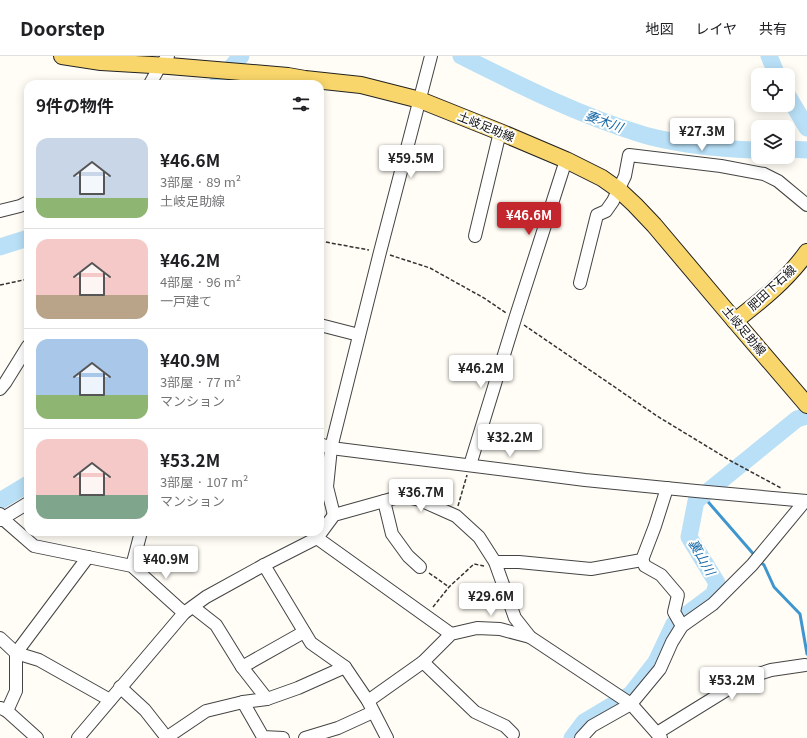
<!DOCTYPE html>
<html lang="ja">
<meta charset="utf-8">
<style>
:root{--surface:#fff;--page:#f6f6f6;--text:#202124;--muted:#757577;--line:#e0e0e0;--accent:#c4262e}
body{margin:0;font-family:Georgia,"Noto Sans JP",serif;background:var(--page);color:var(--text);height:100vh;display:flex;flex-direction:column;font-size:15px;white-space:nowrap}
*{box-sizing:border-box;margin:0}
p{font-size:13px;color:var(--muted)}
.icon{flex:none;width:22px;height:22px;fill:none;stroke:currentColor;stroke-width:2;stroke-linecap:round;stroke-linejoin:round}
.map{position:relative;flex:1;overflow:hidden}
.drawer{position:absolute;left:24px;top:24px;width:300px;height:456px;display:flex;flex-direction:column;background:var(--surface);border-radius:12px;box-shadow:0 2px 10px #0003}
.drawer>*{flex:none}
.fabs{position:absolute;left:751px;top:12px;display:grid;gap:8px}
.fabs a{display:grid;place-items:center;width:44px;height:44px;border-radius:8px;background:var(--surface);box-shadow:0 2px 10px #0003;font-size:20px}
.price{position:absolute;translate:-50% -34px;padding:0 9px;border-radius:4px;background:#fff;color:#222;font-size:13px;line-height:26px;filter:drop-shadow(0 1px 2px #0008)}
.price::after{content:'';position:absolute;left:50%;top:24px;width:12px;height:9px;margin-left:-6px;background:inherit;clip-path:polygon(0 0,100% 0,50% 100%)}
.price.on{background:var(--accent);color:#fff}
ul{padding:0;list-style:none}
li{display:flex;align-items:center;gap:12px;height:100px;padding:0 12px}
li+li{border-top:1px solid var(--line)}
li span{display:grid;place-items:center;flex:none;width:112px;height:80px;border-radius:12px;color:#555}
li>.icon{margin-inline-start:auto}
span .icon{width:48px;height:48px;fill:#fffc;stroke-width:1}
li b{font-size:17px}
h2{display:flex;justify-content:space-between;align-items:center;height:48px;padding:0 12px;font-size:17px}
header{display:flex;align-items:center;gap:24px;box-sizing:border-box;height:56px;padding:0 20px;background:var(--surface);border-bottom:1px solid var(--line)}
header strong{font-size:19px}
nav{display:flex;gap:22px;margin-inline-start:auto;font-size:14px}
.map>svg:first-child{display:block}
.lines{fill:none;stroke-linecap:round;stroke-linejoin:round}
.stream{stroke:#3f96cf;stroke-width:3}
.river{stroke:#b9e0f7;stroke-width:17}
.minor-casing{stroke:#444;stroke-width:14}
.major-casing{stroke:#222;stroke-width:18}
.path{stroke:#333;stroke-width:1.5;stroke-dasharray:4 2;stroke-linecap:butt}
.minor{stroke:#fff;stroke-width:12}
.major{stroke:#f9d66b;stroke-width:16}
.labels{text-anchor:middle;stroke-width:4;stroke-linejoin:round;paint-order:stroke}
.street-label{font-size:12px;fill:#111;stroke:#fff}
.water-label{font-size:13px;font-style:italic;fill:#1768a6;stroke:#fff}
</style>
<header>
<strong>Doorstep</strong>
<nav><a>地図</a><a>レイヤ</a><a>共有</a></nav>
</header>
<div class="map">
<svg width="807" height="682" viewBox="0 0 807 682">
<rect width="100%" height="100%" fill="#fffdf5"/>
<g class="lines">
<g class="stream">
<path d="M703 440 756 501"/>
<path d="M759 505 764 509 774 531 800 558 807 598"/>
</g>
<g class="river">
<path d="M461 0C519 29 578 59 641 78 660 84 681 87 701 90 720 92 739 94 758 94"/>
<path d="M769 0 777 19"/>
<path d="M217 28 241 0"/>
<path d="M788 40 807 72"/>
<path d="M788 93 807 94"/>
<path d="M0 191 28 182"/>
<path d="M0 445 28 428"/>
<path d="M572 682 584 666 631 638 656 606 674 568 714 538 717 527 689 481 696 445 797 363 807 360"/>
</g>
<defs>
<g id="minor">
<path d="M150 28 160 10 168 0"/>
<path d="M0 155 20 150 28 146"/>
<path d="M475 180 500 76"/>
<path d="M580 227 597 159 606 155 613 145 625 120 629 99 721 110 764 118 778 125 807 149"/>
<path d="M320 269 359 279"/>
<path d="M0 333 5 327 28 290"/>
<path d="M320 388 331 392 585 424 696 435 807 445"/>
<path d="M470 409 515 263 566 104"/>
<path d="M384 445 392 478 408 500 420 511"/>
<path d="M0 458 3 463 34 490 132 510 184 557"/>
<path d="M334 459 327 431 331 392 380 196 431 0"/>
<path d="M0 464 28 447"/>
<path d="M317 482 451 578"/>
<path d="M642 504 645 510 661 519 678 539 674 556 682 570"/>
<path d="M495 506H519L591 513 642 504 655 470 667 432"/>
<path d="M264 509 311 587 345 611 368 645 387 682"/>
<path d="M132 510 141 476"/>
<path d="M193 551 216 569 242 611 267 643"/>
<path d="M0 582 16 597 39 604 110 644"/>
<path d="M423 606 475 656 505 670 513 678"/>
<path d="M242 611 304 576"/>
<path d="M120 631 145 654 167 682"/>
<path d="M368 645 423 606 451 578 477 572 500 573 530 581"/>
<path d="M243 646 263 681 283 682"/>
<path d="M1 652 7 655 37 682"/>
<path d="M7 655 16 635V597L88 501"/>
<path d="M657 677 746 622 771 614 805 609"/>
<path d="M78 682 184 557 206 541 264 509 317 482 334 459 402 440 420 444 456 460 479 481 495 506 515 562 530 581 631 648 661 682"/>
<path d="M166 682 206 655 243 646 267 643 298 632 345 611"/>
<path d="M305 682 338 672 373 656"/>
<path d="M581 682 592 670 631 648 660 613 672 586 682 570 713 548 752 509 805 445"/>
</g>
<g id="major">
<path d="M62 0 101 6 169 10 288 20 305 23 361 29 420 44 500 76 566 104 602 122 619 134 635 149 654 169 735 265 807 349"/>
<path d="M735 265C762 244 787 224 807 196"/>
</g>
</defs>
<use href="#minor" class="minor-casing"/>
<use href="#major" class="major-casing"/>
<g class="path">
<path d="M320 185 369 194"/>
<path d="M390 199 430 212 484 242 506 257"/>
<path d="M0 229 28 223"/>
<path d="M524 269 657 360 731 405 781 432"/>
<path d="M458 450 467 419"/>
<path d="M429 517 449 531"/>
<path d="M433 551 449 531 474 508 484 510"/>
</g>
<use href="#minor" class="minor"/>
<use href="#major" class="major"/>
</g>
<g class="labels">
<g class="street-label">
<text transform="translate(486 71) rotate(22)" y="4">土岐足助線</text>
<text transform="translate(772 232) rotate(-43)" y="4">肥田下石線</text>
<text transform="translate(744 275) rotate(50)" y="4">土岐足助線</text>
</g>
<g class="water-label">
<text transform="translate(604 65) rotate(20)" y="5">妻木川</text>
<text transform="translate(702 501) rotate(60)" y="5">裏山川</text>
</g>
</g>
</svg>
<div class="fabs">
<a><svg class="icon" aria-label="locate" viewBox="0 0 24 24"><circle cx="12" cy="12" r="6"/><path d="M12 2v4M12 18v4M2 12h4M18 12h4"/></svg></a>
<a><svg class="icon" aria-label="layers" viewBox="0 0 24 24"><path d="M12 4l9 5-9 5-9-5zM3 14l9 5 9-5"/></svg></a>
</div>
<b class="price" style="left:702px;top:96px">¥27.3M</b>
<b class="price" style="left:411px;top:123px">¥59.5M</b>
<b class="price on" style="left:529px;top:180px">¥46.6M</b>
<b class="price" style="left:481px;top:333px">¥46.2M</b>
<b class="price" style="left:510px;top:402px">¥32.2M</b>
<b class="price" style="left:421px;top:457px">¥36.7M</b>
<b class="price" style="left:166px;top:524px">¥40.9M</b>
<b class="price" style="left:491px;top:561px">¥29.6M</b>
<b class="price" style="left:732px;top:645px">¥53.2M</b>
<section class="drawer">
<h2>9件の物件<svg class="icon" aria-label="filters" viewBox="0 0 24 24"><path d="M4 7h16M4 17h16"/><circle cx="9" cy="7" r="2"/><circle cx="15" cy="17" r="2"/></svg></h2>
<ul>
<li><span style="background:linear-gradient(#c9d6e8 75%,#8fb573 0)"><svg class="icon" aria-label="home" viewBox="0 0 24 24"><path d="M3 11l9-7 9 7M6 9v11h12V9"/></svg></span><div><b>¥46.6M</b><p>3部屋 · 89 m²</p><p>土岐足助線</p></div></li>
<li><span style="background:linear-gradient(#f6c9c9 70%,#b9a48a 0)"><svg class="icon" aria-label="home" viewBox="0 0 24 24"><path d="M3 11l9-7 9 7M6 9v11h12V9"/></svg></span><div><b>¥46.2M</b><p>4部屋 · 96 m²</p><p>一戸建て</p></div></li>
<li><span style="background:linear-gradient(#a9c7e8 70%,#8fb573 0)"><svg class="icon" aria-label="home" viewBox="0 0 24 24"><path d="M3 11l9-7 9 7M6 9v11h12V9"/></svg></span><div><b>¥40.9M</b><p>3部屋 · 77 m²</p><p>マンション</p></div></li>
<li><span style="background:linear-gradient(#f6c9c9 70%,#7fa58c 0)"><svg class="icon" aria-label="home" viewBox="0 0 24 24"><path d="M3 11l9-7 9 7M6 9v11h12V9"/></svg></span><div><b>¥53.2M</b><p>3部屋 · 107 m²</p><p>マンション</p></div></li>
</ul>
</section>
</div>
